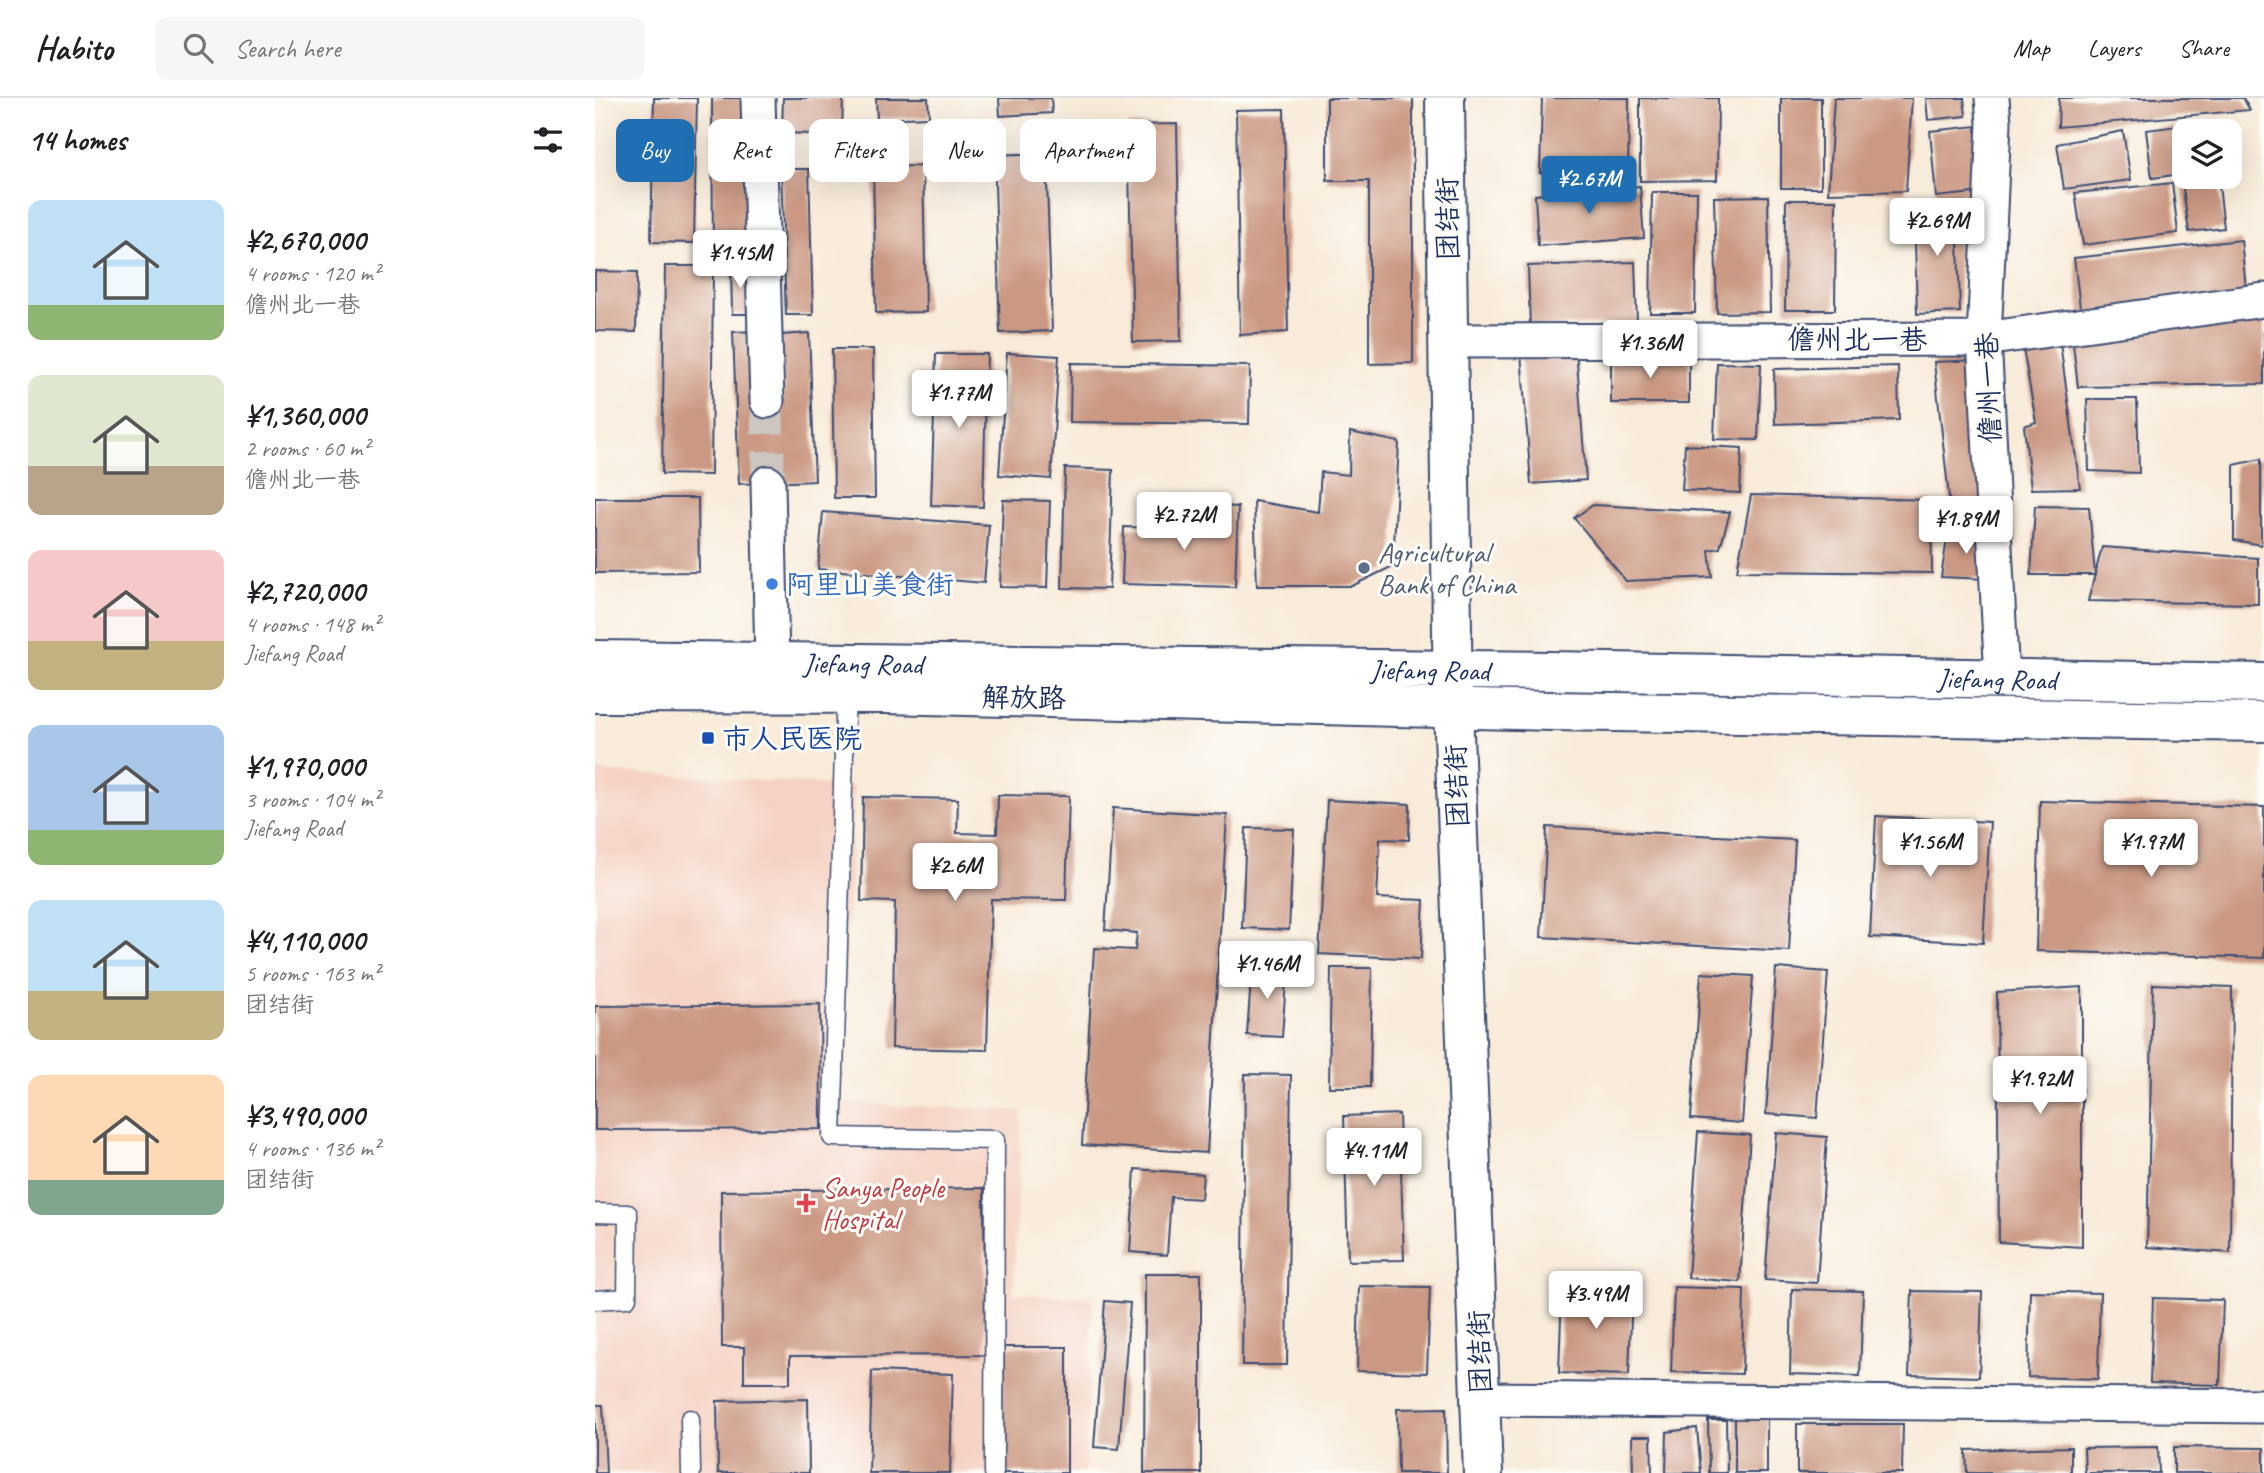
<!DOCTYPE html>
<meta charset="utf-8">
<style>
:root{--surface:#fff;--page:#f6f6f6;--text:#202124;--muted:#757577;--line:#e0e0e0;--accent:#1f6fb2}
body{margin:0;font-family:Caveat,"LXGW WenKai TC",sans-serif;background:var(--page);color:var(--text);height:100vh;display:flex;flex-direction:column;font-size:26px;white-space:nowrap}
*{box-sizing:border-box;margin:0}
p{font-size:23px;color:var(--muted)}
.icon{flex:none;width:38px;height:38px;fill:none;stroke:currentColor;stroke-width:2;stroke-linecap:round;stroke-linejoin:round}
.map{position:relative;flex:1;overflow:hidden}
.panel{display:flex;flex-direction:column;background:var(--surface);width:595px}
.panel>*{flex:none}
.banner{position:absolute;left:21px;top:21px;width:665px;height:63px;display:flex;gap:14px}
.fabs{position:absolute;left:1577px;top:21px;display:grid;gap:14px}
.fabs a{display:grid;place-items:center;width:70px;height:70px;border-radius:14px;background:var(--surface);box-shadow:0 7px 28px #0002;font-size:35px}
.price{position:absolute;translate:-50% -60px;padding:0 16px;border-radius:7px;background:#fff;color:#222;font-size:23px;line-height:46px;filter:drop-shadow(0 2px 4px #0008)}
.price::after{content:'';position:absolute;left:50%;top:42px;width:21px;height:16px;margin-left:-10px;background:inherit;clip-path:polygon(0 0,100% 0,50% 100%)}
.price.current{background:var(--accent);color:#fff}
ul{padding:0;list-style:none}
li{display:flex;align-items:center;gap:21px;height:175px;padding:0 28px}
li span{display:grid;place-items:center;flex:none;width:196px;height:140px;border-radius:14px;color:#555}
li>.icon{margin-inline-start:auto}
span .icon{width:84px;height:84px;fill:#fffc;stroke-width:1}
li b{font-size:30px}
h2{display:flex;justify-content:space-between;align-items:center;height:84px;padding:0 28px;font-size:30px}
.chip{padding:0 24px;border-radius:14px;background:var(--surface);box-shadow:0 7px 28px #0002;font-size:24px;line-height:63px}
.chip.current{background:var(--accent);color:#fff}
header{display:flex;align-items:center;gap:42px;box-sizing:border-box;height:98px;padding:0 35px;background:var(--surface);border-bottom:2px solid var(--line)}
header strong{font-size:33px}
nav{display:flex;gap:38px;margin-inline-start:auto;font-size:24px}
.search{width:490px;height:63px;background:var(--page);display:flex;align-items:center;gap:18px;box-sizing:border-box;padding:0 24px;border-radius:14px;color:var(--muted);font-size:26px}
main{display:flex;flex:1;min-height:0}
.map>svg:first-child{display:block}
.built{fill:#f5d2c3}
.building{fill:#cb9983}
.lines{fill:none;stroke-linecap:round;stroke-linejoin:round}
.street-tunnel{stroke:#ccc5c0;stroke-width:33;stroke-dasharray:33 17;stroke-linecap:butt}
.lane-casing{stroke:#3c4b70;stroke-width:21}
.street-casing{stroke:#3c4b70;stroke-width:37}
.secondary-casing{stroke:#3c4b70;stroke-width:42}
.primary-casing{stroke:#3c4b70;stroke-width:42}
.lane{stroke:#fff;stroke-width:18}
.street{stroke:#fff;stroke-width:33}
.secondary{stroke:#fff;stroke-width:38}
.primary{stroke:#fff;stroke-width:38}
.service-dot{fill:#5c6f8a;stroke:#fdfcf7;stroke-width:2.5}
.shop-dot{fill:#3f7fe0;stroke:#fdfcf7;stroke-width:2.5}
.transit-dot{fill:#1a4fb4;stroke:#fdfcf7;stroke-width:2.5}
.health-dot{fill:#e0444e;stroke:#fdfcf7;stroke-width:2.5}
.labels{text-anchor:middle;stroke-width:6;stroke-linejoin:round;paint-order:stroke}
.street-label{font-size:28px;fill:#1b2f5e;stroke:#fdfcf7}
.service-label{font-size:28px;fill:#4e5e75;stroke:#fdfcf7;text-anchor:start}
.shop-label{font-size:28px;fill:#366cbe;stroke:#fdfcf7;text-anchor:start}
.transit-label{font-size:28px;fill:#164399;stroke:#fdfcf7;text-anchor:start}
.health-label{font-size:28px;fill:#be3a42;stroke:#fdfcf7;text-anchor:start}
</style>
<header>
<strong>Habito</strong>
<div class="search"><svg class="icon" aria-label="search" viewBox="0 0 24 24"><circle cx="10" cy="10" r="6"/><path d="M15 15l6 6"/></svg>Search here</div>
<nav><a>Map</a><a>Layers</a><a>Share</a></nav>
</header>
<main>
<section class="panel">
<h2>14 homes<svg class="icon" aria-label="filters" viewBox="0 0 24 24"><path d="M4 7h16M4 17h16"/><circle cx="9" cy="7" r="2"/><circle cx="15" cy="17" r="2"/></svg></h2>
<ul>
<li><span style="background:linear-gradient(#bfe0f5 75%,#8fb573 0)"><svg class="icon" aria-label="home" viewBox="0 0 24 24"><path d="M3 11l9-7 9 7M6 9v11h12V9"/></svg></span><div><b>¥2,670,000</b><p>4 rooms · 120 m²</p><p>儋州北一巷</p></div></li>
<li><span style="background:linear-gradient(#dfe7d0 65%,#b9a48a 0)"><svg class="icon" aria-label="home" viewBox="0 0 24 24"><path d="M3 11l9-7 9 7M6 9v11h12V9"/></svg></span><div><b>¥1,360,000</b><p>2 rooms · 60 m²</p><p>儋州北一巷</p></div></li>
<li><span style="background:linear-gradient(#f6c9c9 65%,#c2b280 0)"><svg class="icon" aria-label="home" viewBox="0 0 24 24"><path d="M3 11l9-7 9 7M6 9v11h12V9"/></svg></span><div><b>¥2,720,000</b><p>4 rooms · 148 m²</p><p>Jiefang Road</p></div></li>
<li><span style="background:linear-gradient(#a9c7e8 75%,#8fb573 0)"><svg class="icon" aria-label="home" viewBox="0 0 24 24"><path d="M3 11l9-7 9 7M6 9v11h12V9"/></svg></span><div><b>¥1,970,000</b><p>3 rooms · 104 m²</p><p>Jiefang Road</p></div></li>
<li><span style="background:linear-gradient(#bfe0f5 65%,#c2b280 0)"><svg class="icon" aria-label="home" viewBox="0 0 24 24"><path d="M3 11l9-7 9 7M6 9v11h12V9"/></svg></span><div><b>¥4,110,000</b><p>5 rooms · 163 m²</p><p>团结街</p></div></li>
<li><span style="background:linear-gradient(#ffd9b3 75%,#7fa58c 0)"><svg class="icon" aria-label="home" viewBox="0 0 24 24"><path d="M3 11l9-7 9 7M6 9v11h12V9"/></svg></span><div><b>¥3,490,000</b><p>4 rooms · 136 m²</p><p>团结街</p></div></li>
</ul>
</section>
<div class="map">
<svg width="1669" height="1375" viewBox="0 0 1669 1375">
<rect width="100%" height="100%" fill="#fdfcf7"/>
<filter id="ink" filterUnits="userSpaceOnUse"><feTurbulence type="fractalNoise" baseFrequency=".0143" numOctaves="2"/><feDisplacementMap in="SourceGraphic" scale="14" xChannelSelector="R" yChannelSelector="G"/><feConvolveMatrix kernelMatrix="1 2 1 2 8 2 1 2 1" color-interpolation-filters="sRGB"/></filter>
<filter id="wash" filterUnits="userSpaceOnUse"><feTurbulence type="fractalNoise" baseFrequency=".00686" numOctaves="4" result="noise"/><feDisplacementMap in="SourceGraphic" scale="28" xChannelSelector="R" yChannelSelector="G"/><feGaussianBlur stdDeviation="1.57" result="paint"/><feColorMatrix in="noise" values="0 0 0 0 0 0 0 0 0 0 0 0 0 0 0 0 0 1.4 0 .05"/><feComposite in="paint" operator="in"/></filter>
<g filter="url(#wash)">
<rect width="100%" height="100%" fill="#f8ebd9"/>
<path class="built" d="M0 673 259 688 245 1005 427 1013 418 1196 498 1200 490 1375H0Z"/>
<g id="blocks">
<g class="building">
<path d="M59 0H102L99 145 56 144Z"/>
<path d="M117 0H152L154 149 118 150Z"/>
<path d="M188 0H248L247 37 187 35Z"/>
<path d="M281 0H333L334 19 282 21Z"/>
<path d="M404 0H456L457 15 405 18Z"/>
<path d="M732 0H818V265L774 266V83H732Z"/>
<path d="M947 0H1034L1033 76 945 75Z"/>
<path d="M1045 0H1123L1122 82 1045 83Z"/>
<rect x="1186" y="0" width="40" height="90"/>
<path d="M1239 0H1317L1311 93 1233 95Z"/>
<path d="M1331 0H1369L1371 18 1333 22Z"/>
<path d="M1464 0H1648L1655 12 1463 29Z"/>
<path d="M689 11 693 234 645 237 641 12Z"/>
<path d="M1615 24 1617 33H1589V79H1623L1629 130 1594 134 1586 76 1557 80 1551 32Z"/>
<path d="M582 26 586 243 538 244 533 27Z"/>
<path d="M1382 28 1388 94 1341 99 1335 33Z"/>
<path d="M1528 33 1536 82 1469 91 1462 46Z"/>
<path d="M451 55 457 233 405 235 399 57Z"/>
<path d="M328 68 331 214 281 215 278 69Z"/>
<path d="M186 71H214L218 217H191Z"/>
<path d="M1577 85 1583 135 1488 147 1480 95Z"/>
<path d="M1045 88 1049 140 943 148 940 97Z"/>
<path d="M1057 94H1102L1100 215H1055Z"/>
<path d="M1173 98 1175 214 1122 215 1119 99Z"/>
<path d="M1191 102H1241L1240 212H1190Z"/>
<path d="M1362 105 1365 214 1322 216 1319 106Z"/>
<path d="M1646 142 1652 200 1486 218 1479 160Z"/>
<path d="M1040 164 1042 225 935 229 933 168Z"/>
<path d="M153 167 154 216H137L136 168Z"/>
<path d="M70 168H118L116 377 67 376Z"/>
<path d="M0 173 42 174 41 234 0 233Z"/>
<path d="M1669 218V286L1483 289 1477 237Z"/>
<path d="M164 233 167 303 189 302 186 237 214 235 220 383 144 386 138 234Z"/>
<path d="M1464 238 1485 390 1436 391 1429 328 1441 324 1427 245Z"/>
<path d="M237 251H278L280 400H239Z"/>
<path d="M981 251 991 382 936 386 926 255Z"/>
<path d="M412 255 464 258 456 381 404 377Z"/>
<path d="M341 256H392L388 409 336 407Z"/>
<rect x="1016" y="259" width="78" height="46"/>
<path d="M1383 262 1390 401 1355 408 1339 264Z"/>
<path d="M476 265 655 268 654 326 475 324Z"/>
<path d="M1122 265 1166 266 1163 342 1119 341Z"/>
<path d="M1303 268 1304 322 1180 326 1179 271Z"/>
<path d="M1492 301H1542L1544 375 1494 373Z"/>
<path d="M755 334 804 344 798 468 757 488H662L659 403 723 414 726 374 754 377Z"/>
<path d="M1090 347 1147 350 1145 395 1087 392Z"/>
<path d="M1666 361V447L1639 442V367Z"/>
<path d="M470 370 518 372 514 491 467 490Z"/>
<path d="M1156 397 1336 402 1337 475 1142 473Z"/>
<path d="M0 400H103L104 474 0 475Z"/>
<path d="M408 402 455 403 452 490 405 489Z"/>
<path d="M604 407 643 409 640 489 527 486 529 429 603 431Z"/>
<path d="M998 407 1135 414 1125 450 1114 452 1117 479 1031 483 979 420Z"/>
<path d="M1440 408 1494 409 1500 477H1436Z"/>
<path d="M228 414 394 427 389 485 223 471Z"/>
<path d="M1392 434 1391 481 1346 479 1353 435Z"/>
<path d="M1507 449 1663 460V506L1493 503Z"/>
<path d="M403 697 474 698 471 802 396 801 392 952 297 950 300 804 266 803 268 699 363 701 362 735 402 736Z"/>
<path d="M732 702 815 706 814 742 785 741 782 800 829 802 826 861 724 856Z"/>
<path d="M1445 703 1669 709V860L1441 853Z"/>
<path d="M518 710 632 717 612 1055 487 1047 499 850 540 852 542 835 510 832Z"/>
<path d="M1281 718 1395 724 1388 845 1275 839Z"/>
<path d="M952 729 1200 742 1194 853 946 839Z"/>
<path d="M651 730 699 731 694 832 647 830Z"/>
<path d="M657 867 692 869 687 939 652 937Z"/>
<path d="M736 870H777L775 989H734Z"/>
<path d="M1181 870 1233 874 1222 1020 1171 1016Z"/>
<path d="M1106 875 1158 878 1147 1025 1096 1021Z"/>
<path d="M1558 886 1637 889 1635 1155 1552 1149Z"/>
<path d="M1487 889V1149L1404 1144 1402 894Z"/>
<path d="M225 906 226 1031 0 1032V908Z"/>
<path d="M650 976 696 977 692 1267H647Z"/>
<path d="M804 1016 809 1162 753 1163 749 1018Z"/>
<path d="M1103 1034 1155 1037 1145 1184 1093 1180Z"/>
<path d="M1181 1035 1232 1039 1222 1185 1170 1182Z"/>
<path d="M540 1071 608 1076 606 1101 576 1099 572 1157 535 1154Z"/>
<path d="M389 1090 390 1257 195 1258V1285H149V1249H127L126 1093Z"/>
<path d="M550 1176H606V1375H549Z"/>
<path d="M764 1188 835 1189 832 1275 762 1273Z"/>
<path d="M1079 1189 1149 1191 1147 1276 1076 1274Z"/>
<path d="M967 1190 1037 1192 1034 1277 964 1275Z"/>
<path d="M1197 1191 1268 1193 1265 1278 1195 1276Z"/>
<path d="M1317 1193 1387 1194 1384 1279 1314 1277Z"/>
<path d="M1435 1193 1505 1195 1503 1281 1433 1279Z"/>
<path d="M1558 1200 1628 1202 1625 1287 1555 1285Z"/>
<path d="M510 1203 535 1205 524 1351 499 1349Z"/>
<path d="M409 1249H472V1375H408Z"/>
<path d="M277 1273 358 1276 355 1375H274Z"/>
<path d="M213 1301 214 1375H123L122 1303Z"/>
<path d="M0 1307H8L11 1375H0Z"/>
<path d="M851 1310 852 1375H803L802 1311Z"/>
<rect x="1140" y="1320" width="32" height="55"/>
<path d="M1113 1322H1131L1132 1375H1114Z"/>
<path d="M1202 1326H1308L1307 1375H1202Z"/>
<path d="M1102 1330 1106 1375H1071L1072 1334Z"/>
<path d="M1037 1338H1056L1057 1375H1038Z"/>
<path d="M1476 1349V1375H1372L1371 1352Z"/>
<path d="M1563 1349 1564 1375H1490L1489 1350Z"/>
<path d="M1579 1349 1669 1350V1375H1579Z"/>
</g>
</g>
</g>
<g filter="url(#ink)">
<use href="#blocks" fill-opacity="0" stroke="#3c4b70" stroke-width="2"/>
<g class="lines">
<path class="street-tunnel" d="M172 303 173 385"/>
<defs>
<g id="lane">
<path d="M251 591 237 1039 400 1042 399 1375"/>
<path d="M0 1115 33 1116 32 1200 0 1202"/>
<path d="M95 1321 96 1375"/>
</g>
<g id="street">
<path d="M163 0 172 303"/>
<path d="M1397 0 1399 25 1389 241 1407 581"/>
<path d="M853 243 1389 241 1669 202"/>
<path d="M173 385 177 564"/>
<path d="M885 1301 1669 1308"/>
</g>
<path id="secondary" d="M850 0 858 610 888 1375"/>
<g id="primary">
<path id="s1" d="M0 562 954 573 1669 585"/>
<path d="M0 595 291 596 957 613 1669 624"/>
</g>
</defs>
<use href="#lane" class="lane-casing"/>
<use href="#street" class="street-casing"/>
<use href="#secondary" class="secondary-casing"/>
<use href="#primary" class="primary-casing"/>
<use href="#lane" class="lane"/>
<use href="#street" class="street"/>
<use href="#secondary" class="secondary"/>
<use href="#primary" class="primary"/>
</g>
</g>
<circle class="service-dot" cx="769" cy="470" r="7"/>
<circle class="shop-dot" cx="177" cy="486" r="7"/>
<rect class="transit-dot" x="106" y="633" width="14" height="14" rx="3.5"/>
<path class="health-dot" d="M207.5 1094.5h7v7h7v7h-7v7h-7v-7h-7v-7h7z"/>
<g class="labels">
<g class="street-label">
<text transform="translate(852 121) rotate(-91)" y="10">团结街</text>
<text x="1262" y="251">儋州北一巷</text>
<text transform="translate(1393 290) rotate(-92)" y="10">儋州一巷</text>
<text dy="10" stroke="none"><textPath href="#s1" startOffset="268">Jiefang Road</textPath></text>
<text dy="10" stroke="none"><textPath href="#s1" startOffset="835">Jiefang Road</textPath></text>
<text dy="10" stroke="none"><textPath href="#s1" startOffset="1402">Jiefang Road</textPath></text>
<text transform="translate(429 599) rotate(1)" y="10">解放路</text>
<text transform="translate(861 688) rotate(-92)" y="10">团结街</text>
<text transform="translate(884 1254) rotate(-92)" y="10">团结街</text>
</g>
<g class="service-label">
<text x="783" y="464">Agricultural<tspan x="783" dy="32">Bank of China</tspan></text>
</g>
<g class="shop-label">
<text x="191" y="496">阿里山美食街</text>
</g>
<g class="transit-label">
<text x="127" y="650">市人民医院</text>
</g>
<g class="health-label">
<text x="227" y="1099">Sanya People<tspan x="227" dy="32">Hospital</tspan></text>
</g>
</g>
</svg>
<div class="fabs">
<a><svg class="icon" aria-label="layers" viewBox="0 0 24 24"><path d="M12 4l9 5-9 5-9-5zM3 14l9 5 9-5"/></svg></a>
</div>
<b class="price current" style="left:994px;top:118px">¥2.67M</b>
<b class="price" style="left:1342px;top:160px">¥2.69M</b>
<b class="price" style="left:145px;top:192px">¥1.45M</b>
<b class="price" style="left:1055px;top:282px">¥1.36M</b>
<b class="price" style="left:364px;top:332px">¥1.77M</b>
<b class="price" style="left:589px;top:454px">¥2.72M</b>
<b class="price" style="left:1371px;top:458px">¥1.89M</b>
<b class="price" style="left:1335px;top:781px">¥1.56M</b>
<b class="price" style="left:1556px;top:781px">¥1.97M</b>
<b class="price" style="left:360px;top:805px">¥2.6M</b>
<b class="price" style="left:672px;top:903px">¥1.46M</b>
<b class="price" style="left:1445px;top:1018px">¥1.92M</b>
<b class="price" style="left:779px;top:1090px">¥4.11M</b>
<b class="price" style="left:1001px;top:1233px">¥3.49M</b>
<div class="banner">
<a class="chip current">Buy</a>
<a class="chip">Rent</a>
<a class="chip">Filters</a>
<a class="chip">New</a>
<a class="chip">Apartment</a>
</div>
</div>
</main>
